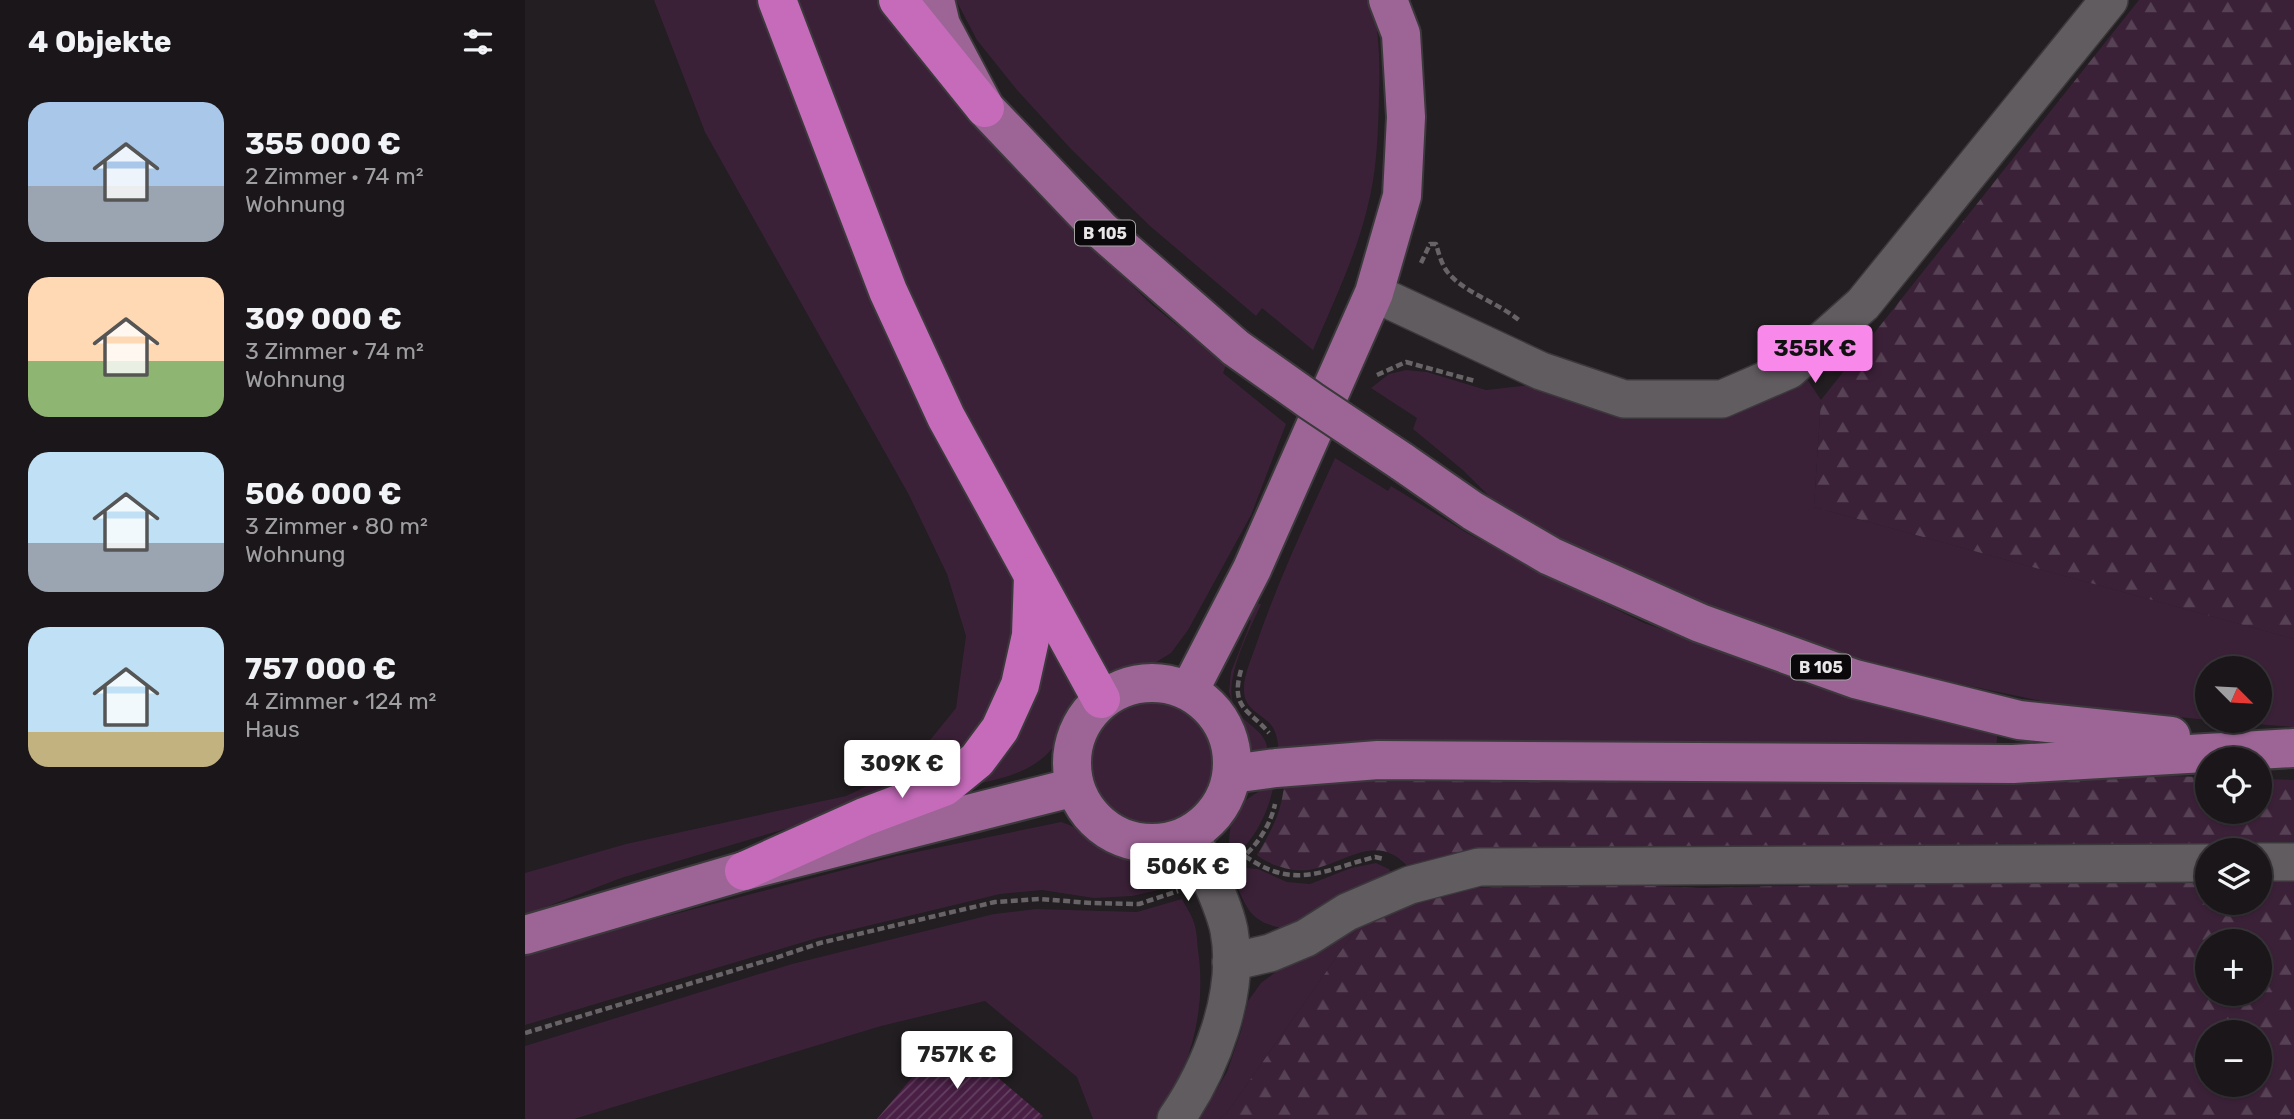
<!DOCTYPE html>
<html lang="de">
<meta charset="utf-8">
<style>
:root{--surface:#1a1619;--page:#231f22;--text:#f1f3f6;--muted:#9f9fa2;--line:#383538;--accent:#f888ea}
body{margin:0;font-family:Rubik,sans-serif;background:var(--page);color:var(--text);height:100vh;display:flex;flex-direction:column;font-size:26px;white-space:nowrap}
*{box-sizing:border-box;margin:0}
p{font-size:23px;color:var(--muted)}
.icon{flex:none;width:38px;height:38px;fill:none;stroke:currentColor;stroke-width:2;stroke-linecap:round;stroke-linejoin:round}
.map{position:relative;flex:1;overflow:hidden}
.panel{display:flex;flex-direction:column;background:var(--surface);width:525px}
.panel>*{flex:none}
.needle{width:46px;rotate:114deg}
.fabs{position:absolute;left:1670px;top:656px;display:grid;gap:14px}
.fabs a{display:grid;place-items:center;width:77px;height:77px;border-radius:50%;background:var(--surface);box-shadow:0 2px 5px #0004,0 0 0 2px var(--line);font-size:35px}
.price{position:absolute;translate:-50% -60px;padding:0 16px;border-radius:7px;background:#fff;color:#222;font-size:23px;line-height:46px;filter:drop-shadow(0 2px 4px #0008)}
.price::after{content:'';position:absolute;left:50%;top:42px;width:21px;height:16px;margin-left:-10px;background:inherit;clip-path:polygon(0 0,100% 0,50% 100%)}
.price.active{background:var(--accent);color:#111}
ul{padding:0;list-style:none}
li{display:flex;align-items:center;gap:21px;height:175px;padding:0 28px}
li span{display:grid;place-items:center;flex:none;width:196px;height:140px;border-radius:21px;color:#555}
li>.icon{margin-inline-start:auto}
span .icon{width:84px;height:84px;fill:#fffc;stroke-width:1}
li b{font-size:30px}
h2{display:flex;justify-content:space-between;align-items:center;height:84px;padding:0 28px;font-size:30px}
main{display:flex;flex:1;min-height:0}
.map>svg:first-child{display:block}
.grass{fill:#3b2138}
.forest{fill:url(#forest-firs);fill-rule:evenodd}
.building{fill:url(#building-hatch)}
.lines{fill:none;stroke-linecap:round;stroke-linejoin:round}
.minor-casing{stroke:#3c393c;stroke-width:40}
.major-casing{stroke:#3c393c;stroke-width:42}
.highway-casing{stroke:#3c393c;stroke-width:42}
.path{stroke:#676366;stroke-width:4.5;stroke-dasharray:7 3.5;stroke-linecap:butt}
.minor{stroke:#615c60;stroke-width:37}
.major{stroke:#9d6596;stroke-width:38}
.highway{stroke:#c56bba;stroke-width:38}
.major-bridge-casing{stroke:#3c393c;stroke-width:42;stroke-linecap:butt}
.major-bridge{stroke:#9d6596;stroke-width:38}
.labels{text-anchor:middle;stroke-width:6;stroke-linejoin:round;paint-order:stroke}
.shield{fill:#0a080a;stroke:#a6a3a5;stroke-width:2}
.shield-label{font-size:16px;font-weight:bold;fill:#e9e6e8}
</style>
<main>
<section class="panel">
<h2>4 Objekte<svg class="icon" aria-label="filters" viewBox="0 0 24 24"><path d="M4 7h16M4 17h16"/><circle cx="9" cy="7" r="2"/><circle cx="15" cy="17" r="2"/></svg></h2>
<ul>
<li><span style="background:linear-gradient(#a9c7e8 60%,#9aa5b1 0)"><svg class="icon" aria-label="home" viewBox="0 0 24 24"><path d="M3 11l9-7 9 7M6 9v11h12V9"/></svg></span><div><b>355 000 €</b><p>2 Zimmer · 74 m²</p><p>Wohnung</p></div></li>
<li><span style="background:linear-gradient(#ffd9b3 60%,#8fb573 0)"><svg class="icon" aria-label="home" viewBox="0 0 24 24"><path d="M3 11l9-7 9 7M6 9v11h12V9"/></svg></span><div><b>309 000 €</b><p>3 Zimmer · 74 m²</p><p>Wohnung</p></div></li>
<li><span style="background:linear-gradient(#bfe0f5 65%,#9aa5b1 0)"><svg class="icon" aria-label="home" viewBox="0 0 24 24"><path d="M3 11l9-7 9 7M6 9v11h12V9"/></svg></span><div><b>506 000 €</b><p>3 Zimmer · 80 m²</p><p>Wohnung</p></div></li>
<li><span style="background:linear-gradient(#bfe0f5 75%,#c2b280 0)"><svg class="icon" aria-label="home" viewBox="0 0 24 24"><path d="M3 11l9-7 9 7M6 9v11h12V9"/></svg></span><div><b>757 000 €</b><p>4 Zimmer · 124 m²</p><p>Haus</p></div></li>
</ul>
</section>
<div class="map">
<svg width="1769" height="1119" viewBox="0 0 1769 1119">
<defs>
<pattern id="forest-firs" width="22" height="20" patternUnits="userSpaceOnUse" patternTransform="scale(1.75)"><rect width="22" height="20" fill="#3b2138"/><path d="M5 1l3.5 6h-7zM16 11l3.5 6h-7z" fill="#574155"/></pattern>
<pattern id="building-hatch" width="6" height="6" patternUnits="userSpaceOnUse" patternTransform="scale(1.75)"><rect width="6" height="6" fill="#491f45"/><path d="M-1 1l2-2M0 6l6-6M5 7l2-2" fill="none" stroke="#634060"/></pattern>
</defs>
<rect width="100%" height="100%" fill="#221e21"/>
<g class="grass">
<path d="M129 0H238L480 547 489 587 492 615 477 701 424 769 344 808 260 829 96 878 0 915V873L101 844 321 796 384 766 431 708 441 636 422 574 384 495 180 132Z"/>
<path d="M272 0H352L437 110 507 188 626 304 701 365 698 373 761 424 726 515 663 630 646 653 628 664 597 672 583 678 488 511 377 285Z"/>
<path d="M431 0H845C855 27 855 67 854 96 853 134 852 172 842 209 830 258 808 303 788 350L737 308 731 316 625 226 546 149 492 90 452 40Z"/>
<path d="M881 370 902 372 961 390 1005 385 1248 395 1282 379 1296 400 1289 507 1769 639V727L1691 721H1734V668H1682V720L1526 703 1350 666 1176 603 1039 541 972 504 939 471 888 429 892 418 846 388 864 374Z"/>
<path d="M810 458 863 491 866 486 942 533 1035 582 1119 623 1311 690 1473 730 1471 748 1362 747 1241 743H1085L754 753C753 747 753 739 750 732 744 715 720 713 719 692 718 676 726 660 731 645 753 581 782 519 810 458Z"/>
<path d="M730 603 736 604C725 630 692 689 714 714 726 728 742 732 743 753L725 756 719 728 708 707 704 691 706 672 726 621 723 618Z"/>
<path d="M524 630C530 643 549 679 551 691 552 701 547 714 543 723 524 765 495 775 452 784Z"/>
<circle cx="628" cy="764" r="63"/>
<path d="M749 784C743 814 729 842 704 861 703 818 706 803 749 784Z"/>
<path d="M536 822C558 829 569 841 589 851 617 864 630 856 651 886L607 896 569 898 517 890 475 894 292 938 0 1025V953L372 856Z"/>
<path d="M851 863 864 869 870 879 771 930C725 925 722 912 707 872L722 868 733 869 762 882 785 884 826 868Z"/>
<path d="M657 899C661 907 667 915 669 923 672 931 672 941 673 950 682 1010 665 1068 633 1119H568L552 1077 460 1001 356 1026 49 1119H0V1046L267 964 469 914 511 909 612 912Z"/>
<path d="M837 921 701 1114 694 1119H674L702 1072 716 1031 723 1001 736 983 765 961Z"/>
</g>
<g class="forest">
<path d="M1614 0H1769V639L1289 507 1296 400Z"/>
<path d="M1499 773 1682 777V812H1734V779L1769 780V849L1265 851 887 871C852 828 822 864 783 870 767 872 744 865 732 855 746 832 758 810 759 782L831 776Z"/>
<path d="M1539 879 1682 880V903H1734V880H1769V1119H694L701 1114 837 921 894 897 947 888 1054 883 1178 888ZM1682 942H1734V994H1682ZM1682 1032H1734V1085H1682Z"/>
</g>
<path class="building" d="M423 1035 518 1116 515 1119H352Z"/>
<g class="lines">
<defs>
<g id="minor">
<path d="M849 293 1016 371 1099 399H1197L1264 370 1338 304 1584 0"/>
<path d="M1734 862H1769"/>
<path d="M706 962 745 953 781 938 822 912 885 885 954 867 1682 863"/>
<path d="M651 1119C686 1068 716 993 704 930 698 901 677 862 666 834"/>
</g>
<g id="major">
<path d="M410 0 416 25 460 108 576 230 711 348"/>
<path d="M876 461 948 511 1025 556 1175 623 1330 679 1494 720 1646 736"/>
<circle cx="627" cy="763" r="80"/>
<path d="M664 691 727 569 849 293 877 196 881 117 876 34 863 0"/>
<path d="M707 774 751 768 853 760 1488 764 1769 748"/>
<path d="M0 935 219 871 550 787"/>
</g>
<g id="highway">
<path d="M252 0 363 291 421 417 576 699"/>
<path d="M373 0 460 108"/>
<path d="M219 871 339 817 419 787 452 760 475 729 495 685 506 635 508 576"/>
</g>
</defs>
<use href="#minor" class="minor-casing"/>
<use href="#major" class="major-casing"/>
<use href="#highway" class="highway-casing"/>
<g class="path">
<path d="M896 263 905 244H911C914 254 917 267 925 275 944 295 974 303 995 321"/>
<path d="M852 375 881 362 950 381"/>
<path d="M716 670C705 709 724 709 744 733"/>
<path d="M720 856C770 891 798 870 850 857L859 859"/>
<path d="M714 860C731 848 746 824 750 804"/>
<path d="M0 1033 247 959 295 943 470 902 515 899 566 903 614 904 653 891"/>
</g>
<use href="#minor" class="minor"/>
<use href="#major" class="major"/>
<use href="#highway" class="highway"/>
<defs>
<path id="major-bridge" d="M711 348 786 401 876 461"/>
</defs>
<use href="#major-bridge" class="major-bridge-casing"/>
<use href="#major-bridge" class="major-bridge"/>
</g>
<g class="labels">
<g class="shield">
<rect x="550" y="220.5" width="60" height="25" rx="5"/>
<rect x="1266" y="654.5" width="60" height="25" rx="5"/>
</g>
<g class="shield-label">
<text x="580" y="239">B 105</text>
<text x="1296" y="673">B 105</text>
</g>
</g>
</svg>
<div class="fabs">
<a><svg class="needle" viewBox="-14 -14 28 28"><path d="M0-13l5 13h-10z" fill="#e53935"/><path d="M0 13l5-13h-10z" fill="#9f9fa2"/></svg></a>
<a><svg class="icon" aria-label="locate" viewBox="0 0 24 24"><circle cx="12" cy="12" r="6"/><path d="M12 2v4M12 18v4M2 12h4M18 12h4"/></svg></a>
<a><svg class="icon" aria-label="layers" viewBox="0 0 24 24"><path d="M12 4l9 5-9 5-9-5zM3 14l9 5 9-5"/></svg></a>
<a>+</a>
<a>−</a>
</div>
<b class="price active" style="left:1290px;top:385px">355K €</b>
<b class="price" style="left:377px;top:800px">309K €</b>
<b class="price" style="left:663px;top:903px">506K €</b>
<b class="price" style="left:432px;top:1091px">757K €</b>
</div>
</main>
